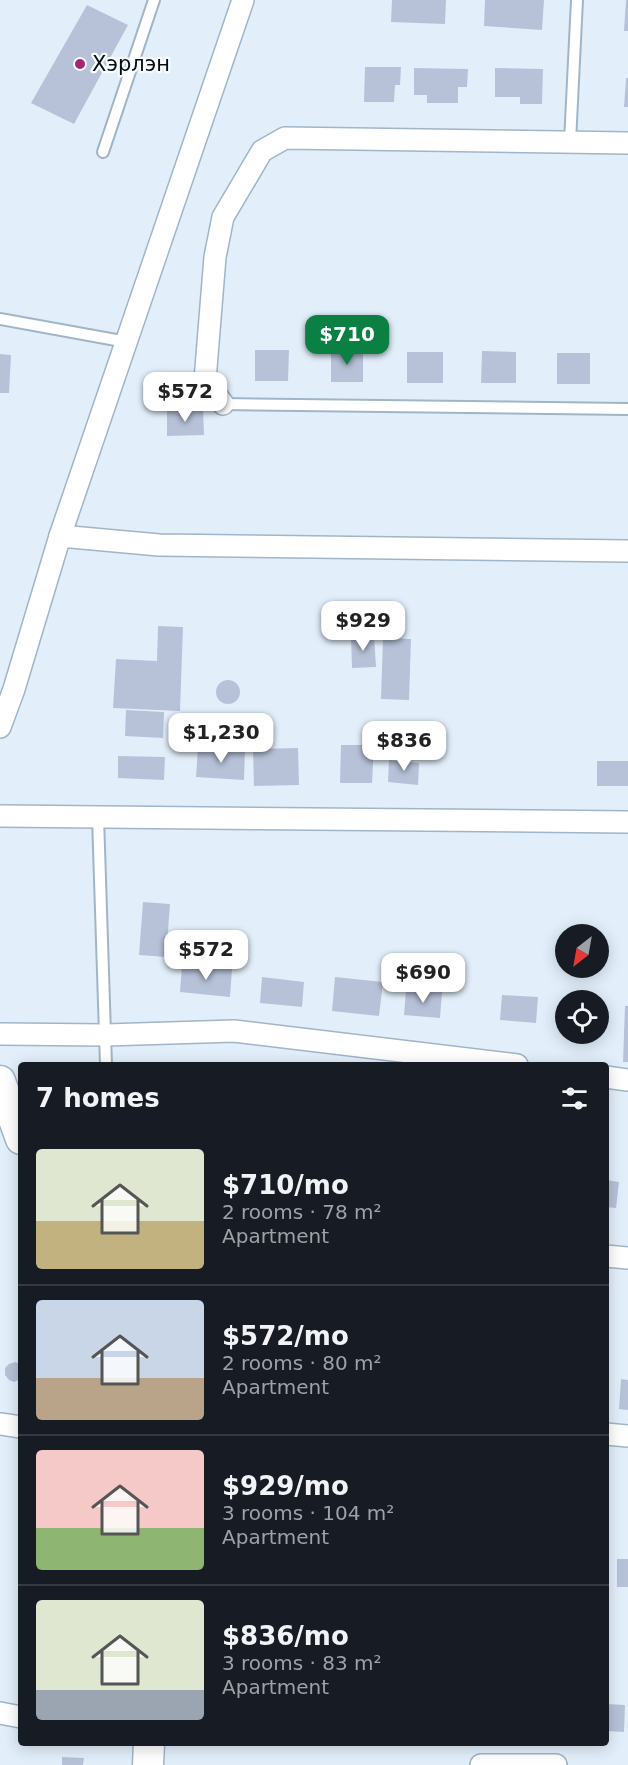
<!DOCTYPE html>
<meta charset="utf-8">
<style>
:root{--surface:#171b24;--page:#242831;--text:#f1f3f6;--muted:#9ea1a6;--line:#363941;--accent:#0b8043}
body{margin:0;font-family:"DejaVu Sans",sans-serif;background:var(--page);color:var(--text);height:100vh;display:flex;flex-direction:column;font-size:22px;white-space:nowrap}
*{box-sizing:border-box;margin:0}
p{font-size:20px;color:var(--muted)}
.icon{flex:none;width:33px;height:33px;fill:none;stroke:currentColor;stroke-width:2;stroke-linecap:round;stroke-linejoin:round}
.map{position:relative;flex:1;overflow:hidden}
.drawer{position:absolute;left:18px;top:1062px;width:591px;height:684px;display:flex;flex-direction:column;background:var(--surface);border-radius:6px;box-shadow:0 3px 15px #0003}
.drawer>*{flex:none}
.needle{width:39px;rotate:211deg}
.buttons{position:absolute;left:555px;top:924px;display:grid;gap:12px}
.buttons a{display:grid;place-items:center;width:54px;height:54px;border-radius:50%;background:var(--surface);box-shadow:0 3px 15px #0003;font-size:30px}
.price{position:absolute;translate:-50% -51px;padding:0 14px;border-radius:12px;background:#fff;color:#222;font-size:20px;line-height:39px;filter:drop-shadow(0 2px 3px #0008)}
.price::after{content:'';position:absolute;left:50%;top:36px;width:18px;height:14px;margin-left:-9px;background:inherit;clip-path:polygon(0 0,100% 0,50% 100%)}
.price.on{background:var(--accent);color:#fff}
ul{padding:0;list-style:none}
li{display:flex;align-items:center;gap:18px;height:150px;padding:0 18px}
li+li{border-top:2px solid var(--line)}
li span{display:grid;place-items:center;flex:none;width:168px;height:120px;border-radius:6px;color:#555}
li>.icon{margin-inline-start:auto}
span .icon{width:72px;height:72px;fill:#fffc;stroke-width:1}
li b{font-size:26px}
h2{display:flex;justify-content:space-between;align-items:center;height:72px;padding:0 18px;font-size:26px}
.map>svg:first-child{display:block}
.building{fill:#b7c2d9}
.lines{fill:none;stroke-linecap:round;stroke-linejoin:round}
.service-casing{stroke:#a0b5c7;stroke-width:14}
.minor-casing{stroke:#a0b5c7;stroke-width:24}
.secondary-casing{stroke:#a0b5c7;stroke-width:33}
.service{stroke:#fff;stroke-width:10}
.minor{stroke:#fff;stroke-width:21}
.secondary{stroke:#fff;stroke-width:30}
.poi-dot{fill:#a62676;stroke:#f7fbff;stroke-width:2}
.labels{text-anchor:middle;stroke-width:4.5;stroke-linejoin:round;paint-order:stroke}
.poi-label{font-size:21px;fill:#060d13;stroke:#f7fbff;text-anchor:start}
</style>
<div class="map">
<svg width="628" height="1765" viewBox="0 0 628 1765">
<rect width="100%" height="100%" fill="#e2effb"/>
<g class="building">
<path d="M392 0H446L445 24 391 22Z"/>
<path d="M485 0H544L542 30 484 26Z"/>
<path d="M626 0H628V31H624Z"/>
<path d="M87 5 128 25 74 124 31 103Z"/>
<path d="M365 67H401L400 85H395L394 102H364Z"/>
<path d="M414 68 468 69 467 87H458V103H427V95H414Z"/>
<path d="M495 68 543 69 542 104H520V97H495Z"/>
<path d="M626 78H628V107H624Z"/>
<path d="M255 350H289L288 381H255Z"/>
<rect x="331" y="351" width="32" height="31"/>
<path d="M482 351 516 352V383H481Z"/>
<rect x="407" y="352" width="36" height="31"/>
<rect x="557" y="353" width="33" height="31"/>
<path d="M0 354 11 355 9 393H0Z"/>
<path d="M203 409 204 435 167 436V410Z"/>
<path d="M158 626 183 627 180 711 113 708 116 659 157 661Z"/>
<path d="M374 636 376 667 352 668 351 637Z"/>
<path d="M383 638 411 639 409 700 381 699Z"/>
<circle cx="228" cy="692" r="12"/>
<path d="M126 710 164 712 163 738 125 736Z"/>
<circle cx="228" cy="730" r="12"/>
<path d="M341 745H374L372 783H340Z"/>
<path d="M198 747 245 750 244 780 196 777Z"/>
<path d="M298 748 299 785 254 786 253 749Z"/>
<path d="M118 756 165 757 164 780 118 778Z"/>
<path d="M389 760 419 763 418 785 388 782Z"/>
<rect x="597" y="761" width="31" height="25"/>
<path d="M143 902 170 904 166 957 139 955Z"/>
<path d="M182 965 232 969 230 997 180 992Z"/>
<path d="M262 977 304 982 302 1007 260 1003Z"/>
<path d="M335 977 383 982 379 1016 332 1011Z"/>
<path d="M406 990 442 992 440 1018 404 1015Z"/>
<path d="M502 995 538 997 536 1023 500 1020Z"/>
<path d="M625 1006H628V1062H623Z"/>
<path d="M606 1180 619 1182 616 1208 606 1207Z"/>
<path d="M15 1362 21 1364V1379L14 1382 9 1380 5 1375V1368L9 1364Z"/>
<path d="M621 1379 628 1380V1410L619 1409Z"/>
<rect x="617" y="1559" width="11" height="28"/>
<path d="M606 1704 625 1705 624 1732 606 1731Z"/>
<path d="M62 1757 84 1758 83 1765H62Z"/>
</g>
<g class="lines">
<defs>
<g id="service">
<path d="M570 142 577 0"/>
<path d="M103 152 154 0"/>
<path d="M0 319 127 342"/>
<path d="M223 404 628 409"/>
<path d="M98 817 106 1065"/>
</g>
<g id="minor">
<path d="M223 404 205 380 215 257 223 217 262 151 285 138 628 143"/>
<path d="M60 536 243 0"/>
<path d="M0 727 14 689 60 536 159 545 628 551"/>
<path d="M0 816 628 822"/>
<path d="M0 1034 106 1035 234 1031 517 1065"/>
<path d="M606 1077 628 1080"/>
<path d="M606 1256 628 1258"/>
<path d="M0 1424 21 1427"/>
<path d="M606 1434 628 1436"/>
<path d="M0 1713 21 1717"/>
<path d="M481 1765H556"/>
</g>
<g id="secondary">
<path d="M0 1081 21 1139"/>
<path d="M148 1765 149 1743"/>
</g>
</defs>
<use href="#service" class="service-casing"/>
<use href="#minor" class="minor-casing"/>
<use href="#secondary" class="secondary-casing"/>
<use href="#service" class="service"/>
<use href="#minor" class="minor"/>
<use href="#secondary" class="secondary"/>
</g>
<circle class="poi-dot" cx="80" cy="64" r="6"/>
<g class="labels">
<g class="poi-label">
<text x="92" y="71">Хэрлэн</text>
</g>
</g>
</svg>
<div class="buttons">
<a><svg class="needle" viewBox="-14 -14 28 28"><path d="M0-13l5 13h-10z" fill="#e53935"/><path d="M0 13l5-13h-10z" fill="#9ea1a6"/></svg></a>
<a><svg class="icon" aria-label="locate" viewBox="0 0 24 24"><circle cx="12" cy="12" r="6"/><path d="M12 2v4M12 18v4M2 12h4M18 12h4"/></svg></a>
</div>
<b class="price on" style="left:347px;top:366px">$710</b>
<b class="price" style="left:185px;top:423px">$572</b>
<b class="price" style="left:363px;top:652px">$929</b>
<b class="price" style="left:221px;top:764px">$1,230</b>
<b class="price" style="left:404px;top:772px">$836</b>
<b class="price" style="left:206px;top:981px">$572</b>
<b class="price" style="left:423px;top:1004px">$690</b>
<section class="drawer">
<h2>7 homes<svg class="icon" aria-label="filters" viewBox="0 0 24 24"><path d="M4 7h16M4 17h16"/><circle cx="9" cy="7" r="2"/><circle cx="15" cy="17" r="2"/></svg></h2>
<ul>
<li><span style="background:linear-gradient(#dfe7d0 60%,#c2b280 0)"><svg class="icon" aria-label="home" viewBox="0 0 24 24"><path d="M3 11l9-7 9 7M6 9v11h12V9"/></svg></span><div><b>$710/mo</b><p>2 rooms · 78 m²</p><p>Apartment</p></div></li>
<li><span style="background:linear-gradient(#c9d6e8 65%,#b9a48a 0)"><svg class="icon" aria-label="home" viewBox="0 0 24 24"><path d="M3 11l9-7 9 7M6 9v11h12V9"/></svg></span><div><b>$572/mo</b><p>2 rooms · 80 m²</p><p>Apartment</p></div></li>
<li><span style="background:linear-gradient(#f6c9c9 65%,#8fb573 0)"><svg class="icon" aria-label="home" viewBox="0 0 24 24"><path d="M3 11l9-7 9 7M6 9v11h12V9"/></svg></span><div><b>$929/mo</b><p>3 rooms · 104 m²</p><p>Apartment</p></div></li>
<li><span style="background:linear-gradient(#dfe7d0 75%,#9aa5b1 0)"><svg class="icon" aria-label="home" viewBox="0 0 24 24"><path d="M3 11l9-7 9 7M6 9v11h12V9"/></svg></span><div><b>$836/mo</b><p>3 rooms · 83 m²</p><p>Apartment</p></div></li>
</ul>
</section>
</div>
